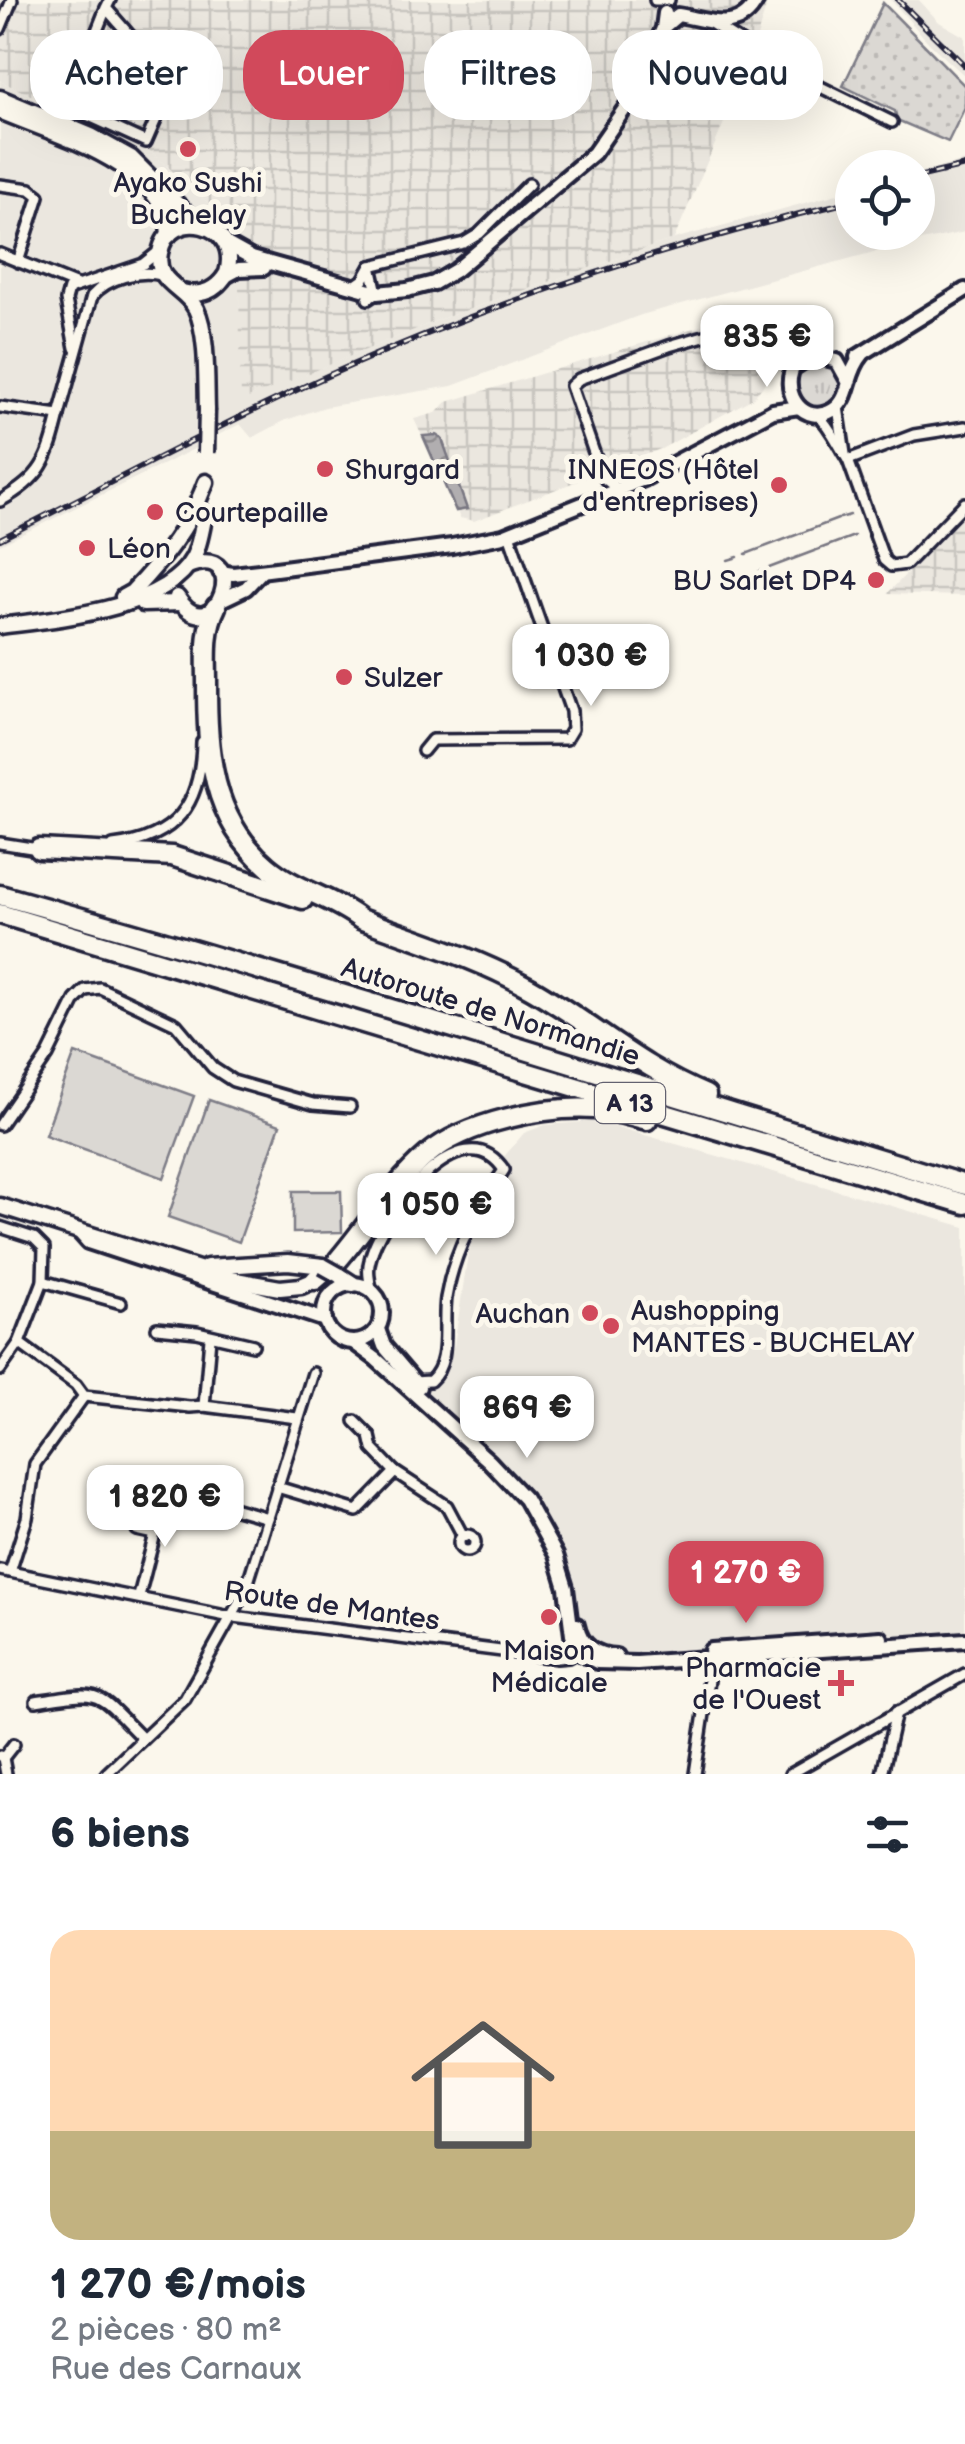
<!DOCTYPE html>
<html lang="fr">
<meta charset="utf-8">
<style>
:root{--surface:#fff;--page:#f6f6f7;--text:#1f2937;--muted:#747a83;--line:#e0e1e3;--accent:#d1495b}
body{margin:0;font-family:"Balsamiq Sans",sans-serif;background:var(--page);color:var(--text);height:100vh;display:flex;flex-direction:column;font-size:38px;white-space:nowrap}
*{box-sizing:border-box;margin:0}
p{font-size:32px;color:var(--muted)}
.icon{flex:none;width:55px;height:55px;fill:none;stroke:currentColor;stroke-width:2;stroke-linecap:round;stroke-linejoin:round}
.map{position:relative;height:1774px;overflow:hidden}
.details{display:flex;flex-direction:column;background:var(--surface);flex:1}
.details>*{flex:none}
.hud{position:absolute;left:30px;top:30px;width:905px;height:90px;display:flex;gap:20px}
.buttons{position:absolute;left:835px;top:150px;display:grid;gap:20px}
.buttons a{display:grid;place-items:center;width:100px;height:100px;border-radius:50%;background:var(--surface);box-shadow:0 10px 40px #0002;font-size:50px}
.price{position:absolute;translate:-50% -85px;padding:0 22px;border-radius:20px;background:#fff;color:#222;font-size:32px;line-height:65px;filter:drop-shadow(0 2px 5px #0008)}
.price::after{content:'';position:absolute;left:50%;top:60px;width:30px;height:22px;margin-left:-15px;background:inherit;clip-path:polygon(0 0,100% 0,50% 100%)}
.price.on{background:var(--accent);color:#fff}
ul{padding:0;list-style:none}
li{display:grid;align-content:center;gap:20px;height:530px;padding:0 50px}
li+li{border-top:2px solid var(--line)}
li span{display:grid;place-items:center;height:310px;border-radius:30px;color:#555}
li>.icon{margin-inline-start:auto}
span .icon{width:180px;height:180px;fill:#fffc;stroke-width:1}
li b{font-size:42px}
h2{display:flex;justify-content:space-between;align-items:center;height:120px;padding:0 50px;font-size:42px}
.tag{padding:0 35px;border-radius:40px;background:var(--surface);box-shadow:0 10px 40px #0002;font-size:35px;line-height:90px}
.tag.on{background:var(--accent);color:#fff}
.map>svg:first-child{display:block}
.built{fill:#ebe7df}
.industrial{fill:url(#industrial-grid)}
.grass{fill:url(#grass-tufts);stroke:#7e7d87;stroke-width:2.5}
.garden{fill:url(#garden-dots);stroke:#7e7d87;stroke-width:2.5}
.pitch{fill:#dbd8d3;stroke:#7e7d87;stroke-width:2.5}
.water{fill:url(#water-waves);stroke:#787681;stroke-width:2.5}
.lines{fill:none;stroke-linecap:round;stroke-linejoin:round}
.stream{stroke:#787681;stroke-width:2.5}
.street-casing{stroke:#22223b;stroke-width:16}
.secondary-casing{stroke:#22223b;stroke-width:20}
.primary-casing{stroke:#22223b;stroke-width:21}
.highway-casing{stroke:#22223b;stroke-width:25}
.street{stroke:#fbf7ec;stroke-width:9}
.secondary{stroke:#fbf7ec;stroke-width:12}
.primary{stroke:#fbf7ec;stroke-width:14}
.highway{stroke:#fbf7ec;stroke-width:18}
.rail-casing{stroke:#22223b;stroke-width:6}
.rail{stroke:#fbf7ec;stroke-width:2.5;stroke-dasharray:8;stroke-linecap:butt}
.primary-bridge-casing{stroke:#22223b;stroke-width:21;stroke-linecap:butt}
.primary-bridge{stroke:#fbf7ec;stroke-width:14}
.poi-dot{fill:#d1495b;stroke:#fbf7ec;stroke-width:4}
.labels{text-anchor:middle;stroke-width:10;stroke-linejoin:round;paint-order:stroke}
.shield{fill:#fbf7ec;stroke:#636270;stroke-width:2.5}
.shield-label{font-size:25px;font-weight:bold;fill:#22223b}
.poi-label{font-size:28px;fill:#22223b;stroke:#fbf7ec;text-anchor:start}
.street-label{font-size:28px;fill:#22223b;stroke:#fbf7ec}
</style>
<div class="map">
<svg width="965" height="1774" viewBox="0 0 965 1774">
<defs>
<pattern id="industrial-grid" width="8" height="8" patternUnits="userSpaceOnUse" patternTransform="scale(2.5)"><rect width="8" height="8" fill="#ebe7df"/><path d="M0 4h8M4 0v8" fill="none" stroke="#c9c6c0"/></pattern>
<pattern id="grass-tufts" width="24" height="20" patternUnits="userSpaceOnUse" patternTransform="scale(2.5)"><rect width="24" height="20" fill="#dbd8d3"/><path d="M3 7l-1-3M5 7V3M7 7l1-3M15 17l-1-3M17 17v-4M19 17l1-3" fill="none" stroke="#bcb9b6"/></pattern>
<pattern id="garden-dots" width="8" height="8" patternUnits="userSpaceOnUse" patternTransform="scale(2.5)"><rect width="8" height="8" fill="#dbd8d3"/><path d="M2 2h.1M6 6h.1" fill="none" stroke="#bcb9b6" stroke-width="1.8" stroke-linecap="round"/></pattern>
<pattern id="water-waves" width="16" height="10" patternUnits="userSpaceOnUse" patternTransform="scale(2.5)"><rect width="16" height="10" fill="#b1aeb0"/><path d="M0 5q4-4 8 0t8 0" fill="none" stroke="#908d90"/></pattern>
</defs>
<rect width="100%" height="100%" fill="#fbf7ec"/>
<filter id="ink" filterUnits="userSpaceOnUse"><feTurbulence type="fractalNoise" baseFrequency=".01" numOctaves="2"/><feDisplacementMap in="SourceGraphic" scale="20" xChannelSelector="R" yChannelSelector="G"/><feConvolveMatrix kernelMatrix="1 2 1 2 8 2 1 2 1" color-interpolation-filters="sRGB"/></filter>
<g filter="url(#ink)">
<g class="built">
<path d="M891 0H919L939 22 965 37V76L929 43Z"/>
<path d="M0 81 149 150 238 230 242 400 441 319 674 239 852 190V232H918V173L965 161V232L896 246 641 315 452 386 325 407 286 420 252 438 240 424 216 436 215 414 196 424V448L0 545Z"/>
<path d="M596 1121 965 1227V1651L816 1657 708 1665 584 1667 569 1632 561 1578 527 1507 414 1389 454 1346 468 1254 491 1172 524 1133 545 1125Z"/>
</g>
<g class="industrial">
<path d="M0 0H768L748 67 674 239 441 319 241 401 238 230 149 150 0 81Z"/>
<path d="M757 309 762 328 770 325 779 330 783 344 763 386 753 398 663 448 474 521 460 518 414 419 436 413 447 402Z"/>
<path d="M965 512V596L887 594 957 521Z"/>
</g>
<circle class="grass" cx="818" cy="384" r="24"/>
<path class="garden" d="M883 3 965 86V107L948 142 897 120 895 111 843 86Z"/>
<g class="pitch">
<path d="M75 1053 194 1096 164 1178 45 1135Z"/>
<path d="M209 1100 280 1125 239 1242 168 1217Z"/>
<path d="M293 1191H341L342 1232 293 1233Z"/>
</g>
<path class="water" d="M436 435 442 439 467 509 456 511 423 436Z"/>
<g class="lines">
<g class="stream">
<path d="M840 518 850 515"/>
<path d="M746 554 838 519"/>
<path d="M728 560 738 557"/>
<path d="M753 574 854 536"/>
<path d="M729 583 746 576"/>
</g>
<defs>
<g id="street">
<path d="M655 0H669"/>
<path d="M106 8 139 46 180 64 146 142 67 106 106 8 110 0"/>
<path d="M712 24 784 69 892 122"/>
<path d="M0 29 12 0"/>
<path d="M0 185 30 189 39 196 18 262"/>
<path d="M0 254 77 285"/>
<path d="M353 287 363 280 371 266 464 243 479 234 529 184"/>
<path d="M368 299 377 293 371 266"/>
<path d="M75 348 66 300 69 289 143 264 158 252"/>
<path d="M0 407 59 415 92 296C108 277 139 270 162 275"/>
<path d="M838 407 845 454"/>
<path d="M817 414C831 427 838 445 848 460L914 435 965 427"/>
<path d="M848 460 884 560 891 566 906 564 965 503"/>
<path d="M619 490 606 480 600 470 571 386 579 379 669 346 781 314 795 319 807 342 820 355"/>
<path d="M0 501C42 478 48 460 59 415"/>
<path d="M423 751 432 740 566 739 572 729 571 711 509 534"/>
<path d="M0 843 38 849"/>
<path d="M113 846C177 838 201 804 202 742"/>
<path d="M0 1125 48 1055 75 1000 85 990 100 988 176 1024 213 1068 233 1081 313 1104 350 1107"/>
<path d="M0 1227 34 1238 44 1248 43 1281 19 1343 76 1385 84 1396 190 1407 204 1406 297 1418"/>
<path d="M43 1281 121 1303"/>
<path d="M372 1291C369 1281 367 1270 370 1260 379 1218 462 1106 504 1170 477 1209 454 1250 446 1298 442 1325 452 1362 430 1381L414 1382"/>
<path d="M157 1328 197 1332 253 1345"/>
<path d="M0 1370 19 1343"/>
<path d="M204 1406 210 1338"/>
<path d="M355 1421 370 1436 373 1449 395 1472"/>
<path d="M277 1487 357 1511 395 1472 447 1506 463 1536"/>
<path d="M208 1501 268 1518"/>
<path d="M141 1510 159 1514 155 1534 137 1530Z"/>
<circle cx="467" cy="1543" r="8"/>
<path d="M0 1570 226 1616 557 1658 568 1657 582 1649"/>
<path d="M10 1572 27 1518 35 1464 84 1396"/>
<path d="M139 1596 155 1534"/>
<path d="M549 1654 581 1640"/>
<path d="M36 1701C105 1690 94 1690 142 1738"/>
<path d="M0 1756 3 1758 6 1774"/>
<path d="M3 1758 14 1744"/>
<path d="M106 1774 185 1699 245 1592 313 1373"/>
<path d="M695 1774 713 1653"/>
<path d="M790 1774 965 1674"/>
<path d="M882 1774 896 1712"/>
</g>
<g id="secondary">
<path d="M665 26 678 15C709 20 739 35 757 0"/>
<path d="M225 243 252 258 377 293 407 290 434 283 456 270 594 153 637 91 663 28 665 13"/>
<path d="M224 277 239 269 264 268"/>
<path d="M857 357 965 290"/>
<path d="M848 381 837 361 813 355 793 368C781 394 804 427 833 410 851 399 846 373 862 355"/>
<path d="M220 572 233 574 268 570 452 546 503 536 644 479 773 411 799 407"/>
<path d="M223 599 246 588 261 572"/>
<path d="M80 1233 88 1242 325 1320"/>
<circle cx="353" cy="1313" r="29"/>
<path d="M378 1329 384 1346 419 1387"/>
<path d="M353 1342 376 1359 489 1461 525 1499 556 1555 566 1588 572 1635 580 1653 597 1662 637 1663 965 1640"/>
<path d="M577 1625C581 1646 596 1655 616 1656"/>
<path d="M711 1650 881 1638"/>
</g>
<g id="primary">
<path d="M0 98 91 136 131 158 197 224"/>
<path d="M0 111C53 134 168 165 169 235"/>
<path d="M182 292C202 297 217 290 227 273 242 221 168 206 160 253 154 283 185 287 196 309 208 333 206 383 207 410"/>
<path d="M123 597 132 592C164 558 190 526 206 482"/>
<path d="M177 597C215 657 255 541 188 566"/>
<path d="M143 604 181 603"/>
<path d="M0 626C54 619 165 610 193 558 200 545 202 528 205 513"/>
<path d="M0 1206 230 1279 280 1288 301 1286 315 1280"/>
<path d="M207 1267 288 1262 323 1266"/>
<path d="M339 1275 353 1284"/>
</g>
<g id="highway">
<path d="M216 607C204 630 207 659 207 683 207 751 211 819 267 866 295 890 332 897 360 919 417 940 477 958 530 988 590 1022 641 1069 706 1095"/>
<path d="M39 849 172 856 303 899"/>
<path d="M0 895C323 985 644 1087 965 1185"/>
<path d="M0 914 965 1204"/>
<path d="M338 1260C367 1226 393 1184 427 1155 466 1122 544 1106 594 1109 612 1110 630 1116 647 1120"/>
<path d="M315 1280 323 1273"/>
</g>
</defs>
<use href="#street" class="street-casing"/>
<use href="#secondary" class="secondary-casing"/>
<use href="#primary" class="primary-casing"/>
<use href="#highway" class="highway-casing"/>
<use href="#street" class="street"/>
<use href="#secondary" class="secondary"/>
<use href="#primary" class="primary"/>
<use href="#highway" class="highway"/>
<defs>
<g id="rail">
<path d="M898 0 965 66"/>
<path d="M918 177 965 166"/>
<path d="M0 539C109 484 216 426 327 376 495 301 673 244 852 201"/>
</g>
</defs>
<use href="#rail" class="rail-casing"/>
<use href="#rail" class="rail"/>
<defs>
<g id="primary-bridge">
<path d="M206 453 207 410"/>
<path d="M323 1266 339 1275"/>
</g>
</defs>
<use href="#primary-bridge" class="primary-bridge-casing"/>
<use href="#primary-bridge" class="primary-bridge"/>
</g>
</g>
<g class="poi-dot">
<circle cx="188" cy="149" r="10"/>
<circle cx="325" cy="469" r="10"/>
<circle cx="779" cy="485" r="10"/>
<circle cx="155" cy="512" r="10"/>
<circle cx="87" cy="548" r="10"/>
<circle cx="876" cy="580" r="10"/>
<circle cx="344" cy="677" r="10"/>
<circle cx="590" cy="1313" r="10"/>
<circle cx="611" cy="1326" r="10"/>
<circle cx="549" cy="1617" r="10"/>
<path d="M836 1668h10v10h10v10h-10v10h-10v-10h-10v-10h10z"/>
</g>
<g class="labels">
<rect class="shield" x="595" y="1083" width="70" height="40" rx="8"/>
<g class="shield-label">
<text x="630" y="1112">A 13</text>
</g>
<g class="poi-label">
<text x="188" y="192" text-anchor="middle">Ayako Sushi<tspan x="188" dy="32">Buchelay</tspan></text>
<text x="345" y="479">Shurgard</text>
<text x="759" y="479" text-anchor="end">INNEOS (Hôtel<tspan x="759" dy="32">d'entreprises)</tspan></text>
<text x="175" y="522">Courtepaille</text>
<text x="107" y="558">Léon</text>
<text x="856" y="590" text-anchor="end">BU Sarlet DP4</text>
<text x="364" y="687">Sulzer</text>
<text x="631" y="1320">Aushopping<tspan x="631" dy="32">MANTES - BUCHELAY</tspan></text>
<text x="570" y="1323" text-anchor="end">Auchan</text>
<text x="549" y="1660" text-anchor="middle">Maison<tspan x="549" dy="32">Médicale</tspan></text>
<text x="821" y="1677" text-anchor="end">Pharmacie<tspan x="821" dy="32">de l'Ouest</tspan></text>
</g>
<g class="street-label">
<text transform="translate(491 1011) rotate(17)" y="10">Autoroute de Normandie</text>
<text transform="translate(332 1605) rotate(8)" y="10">Route de Mantes</text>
</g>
</g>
</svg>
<div class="buttons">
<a><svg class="icon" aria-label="locate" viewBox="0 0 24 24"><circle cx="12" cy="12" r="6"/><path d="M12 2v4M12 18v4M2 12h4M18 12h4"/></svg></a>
</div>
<b class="price" style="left:767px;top:390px">835 €</b>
<b class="price" style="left:591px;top:709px">1 030 €</b>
<b class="price" style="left:436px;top:1258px">1 050 €</b>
<b class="price" style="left:527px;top:1461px">869 €</b>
<b class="price" style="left:165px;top:1550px">1 820 €</b>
<b class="price on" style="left:746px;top:1626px">1 270 €</b>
<div class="hud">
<a class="tag">Acheter</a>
<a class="tag on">Louer</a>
<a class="tag">Filtres</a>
<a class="tag">Nouveau</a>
</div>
</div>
<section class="details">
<h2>6 biens<svg class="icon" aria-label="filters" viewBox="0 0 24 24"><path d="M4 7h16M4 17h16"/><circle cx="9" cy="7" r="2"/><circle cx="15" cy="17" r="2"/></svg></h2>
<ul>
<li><span style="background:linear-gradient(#ffd9b3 65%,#c2b280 0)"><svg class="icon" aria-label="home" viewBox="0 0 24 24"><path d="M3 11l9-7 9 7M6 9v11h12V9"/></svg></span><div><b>1 270 €/mois</b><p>2 pièces · 80 m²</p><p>Rue des Carnaux</p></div></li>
</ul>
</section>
